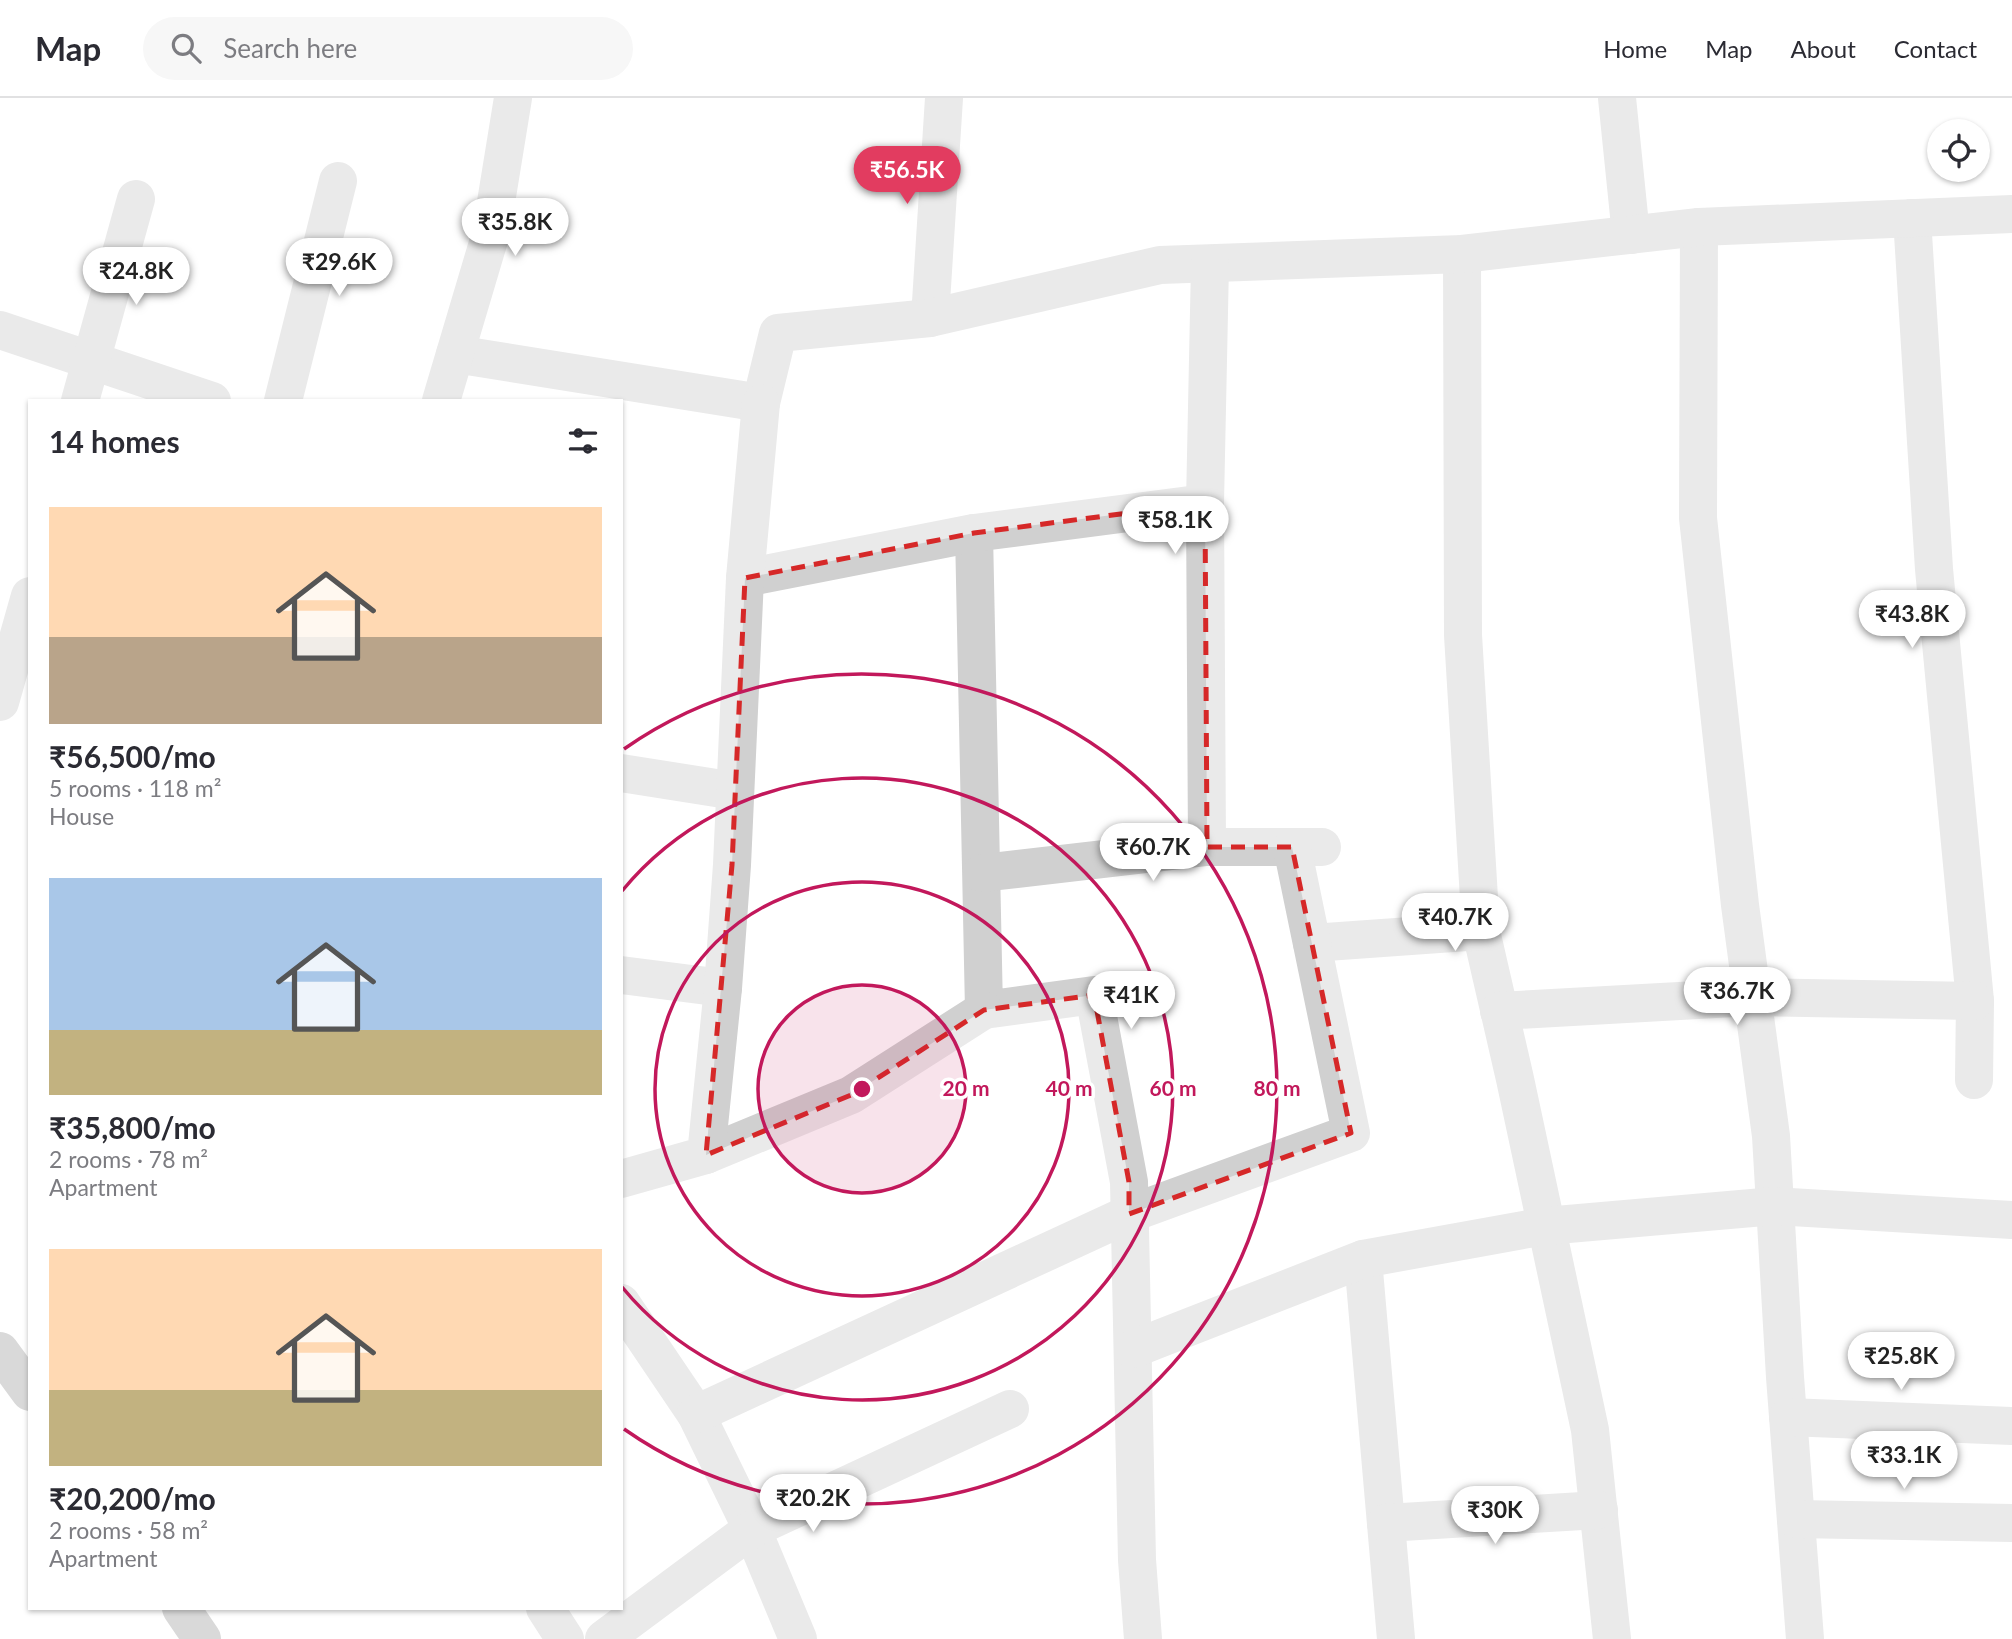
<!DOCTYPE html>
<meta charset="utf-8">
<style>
:root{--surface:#fff;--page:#f7f7f7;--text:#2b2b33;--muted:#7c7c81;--line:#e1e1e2;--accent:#e23c60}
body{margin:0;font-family:Lato,sans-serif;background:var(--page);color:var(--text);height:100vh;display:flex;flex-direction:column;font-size:26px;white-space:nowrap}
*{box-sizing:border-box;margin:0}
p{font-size:23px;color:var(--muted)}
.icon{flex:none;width:38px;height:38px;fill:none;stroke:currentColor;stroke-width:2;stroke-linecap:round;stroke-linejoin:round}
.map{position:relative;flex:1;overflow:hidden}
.drawer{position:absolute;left:28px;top:301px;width:595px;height:1211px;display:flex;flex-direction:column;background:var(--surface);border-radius:0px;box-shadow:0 2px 5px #0004}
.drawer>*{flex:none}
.fabs{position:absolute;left:1927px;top:21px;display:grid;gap:14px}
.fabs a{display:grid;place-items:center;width:63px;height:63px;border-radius:50%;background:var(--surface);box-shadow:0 2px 5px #0004;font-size:35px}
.price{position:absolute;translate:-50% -60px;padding:0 16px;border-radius:24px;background:#fff;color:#222;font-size:23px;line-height:46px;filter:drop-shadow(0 2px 4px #0008)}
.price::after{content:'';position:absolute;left:50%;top:42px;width:21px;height:16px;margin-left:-10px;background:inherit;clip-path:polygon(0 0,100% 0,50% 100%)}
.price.on{background:var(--accent);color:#fff}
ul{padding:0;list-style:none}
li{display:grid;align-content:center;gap:14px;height:371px;padding:0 21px}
li span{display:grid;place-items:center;height:217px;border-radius:0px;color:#555}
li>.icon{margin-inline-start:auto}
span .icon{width:126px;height:126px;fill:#fffc;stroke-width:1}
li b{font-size:30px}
h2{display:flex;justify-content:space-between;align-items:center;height:84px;padding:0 21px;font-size:30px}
header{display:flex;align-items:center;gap:42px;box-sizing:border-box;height:98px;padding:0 35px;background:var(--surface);border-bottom:2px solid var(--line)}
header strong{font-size:33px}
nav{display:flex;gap:38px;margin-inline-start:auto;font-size:24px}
.search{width:490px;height:63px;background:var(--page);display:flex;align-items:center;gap:18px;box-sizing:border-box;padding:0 24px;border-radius:38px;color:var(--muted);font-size:26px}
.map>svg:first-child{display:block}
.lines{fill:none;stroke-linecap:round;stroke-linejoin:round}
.minor{stroke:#d0d0d0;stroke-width:38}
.major{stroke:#ababab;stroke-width:38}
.marked{fill:none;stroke:#d62828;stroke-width:5;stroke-dasharray:14 9;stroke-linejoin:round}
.ring{fill:none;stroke:#c2185b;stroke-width:3.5}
.centre{fill:#c2185b;stroke:#fff;stroke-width:3.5}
.ring-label{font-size:21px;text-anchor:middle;font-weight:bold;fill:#c2185b;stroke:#fff;stroke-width:7;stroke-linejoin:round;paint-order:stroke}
</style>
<header>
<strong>Map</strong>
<div class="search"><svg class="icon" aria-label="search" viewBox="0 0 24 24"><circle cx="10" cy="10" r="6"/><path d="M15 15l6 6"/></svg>Search here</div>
<nav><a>Home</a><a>Map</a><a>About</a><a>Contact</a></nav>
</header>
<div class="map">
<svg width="2012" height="1541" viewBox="0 0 2012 1541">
<rect width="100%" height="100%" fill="#fff"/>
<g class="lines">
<g class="minor">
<path d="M1617 0 1631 137"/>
<path d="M1912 120 1934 471 1975 903 1974 982"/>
<path d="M1699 129 1698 420 1740 807 1771 1038 1785 1279 1805 1541"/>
<path d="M1462 156 1463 537 1481 833 1515 981 1590 1332 1612 1541"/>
<path d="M930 220 944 0"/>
<path d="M0 232 212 303"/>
<path d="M455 256 761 305 778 235 930 220 1160 167 1462 156 1699 129 2012 116"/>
<path d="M80 303 136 101"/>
<path d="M283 303 338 83"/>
<path d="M441 303 491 135 513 0"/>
<path d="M974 435 984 912 1094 897 1129 1084 1137 1462 1143 1541"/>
<path d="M745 480 974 435 1205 405"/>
<path d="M0 604 30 498"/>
<path d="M621 675 735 693"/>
<path d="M1207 749 1205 405 1210 166"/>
<path d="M982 775 1207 749H1322"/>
<path d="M1312 845 1481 833"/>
<path d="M621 877 723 890"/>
<path d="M1499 913 1752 899 1975 903"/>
<path d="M706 1057 851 997 984 912"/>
<path d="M621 1081 706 1057 723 890 732 767 745 480 761 305"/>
<path d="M1363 1161 1396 1541"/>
<path d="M621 1205 696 1316 752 1431 798 1541"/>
<path d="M1133 1251 1363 1161 1545 1128 1775 1108 2012 1122"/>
<path d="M696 1316 1129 1116 1351 1035 1292 749"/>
<path d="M1788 1319 2012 1328"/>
<path d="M1796 1421 2012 1425"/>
<path d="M1386 1425 1599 1412"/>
<path d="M545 1510 565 1541"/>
<path d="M604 1541 752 1431 1010 1311"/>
</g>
<g class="major">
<path d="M0 1253 30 1294"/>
<path d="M181 1510 202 1541"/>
</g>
</g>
<path d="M0 0H2012V1541H0ZM1205 405 1207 749H1292L1351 1035 1129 1116V1084L1094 897 984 912 851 997 706 1057 732 767 745 480 974 435Z" fill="#fff" fill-opacity=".55" fill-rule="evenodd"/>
<path class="marked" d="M1205 405 1207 749H1292L1351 1035 1129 1116V1084L1094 897 984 912 851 997 706 1057 732 767 745 480 974 435Z"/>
<circle cx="862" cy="991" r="104" fill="#c2185b" fill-opacity=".12"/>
<g class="ring">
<circle cx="862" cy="991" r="104"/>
<circle cx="862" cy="991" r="207"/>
<path d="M622 793A311 311 0 1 1 622 1189"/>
<path d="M624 651A415 415 0 1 1 624 1331"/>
</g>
<circle cx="862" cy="991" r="10" class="centre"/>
<g class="ring-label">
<text x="966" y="998">20 m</text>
<text x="1069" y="998">40 m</text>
<text x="1173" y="998">60 m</text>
<text x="1277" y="998">80 m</text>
</g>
</svg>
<div class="fabs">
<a><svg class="icon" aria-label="locate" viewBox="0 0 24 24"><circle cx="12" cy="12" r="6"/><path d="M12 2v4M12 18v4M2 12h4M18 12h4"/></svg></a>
</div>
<b class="price on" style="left:907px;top:108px">₹56.5K</b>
<b class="price" style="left:515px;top:160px">₹35.8K</b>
<b class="price" style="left:339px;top:200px">₹29.6K</b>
<b class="price" style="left:136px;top:209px">₹24.8K</b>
<b class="price" style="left:1175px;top:458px">₹58.1K</b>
<b class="price" style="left:1912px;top:552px">₹43.8K</b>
<b class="price" style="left:1153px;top:785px">₹60.7K</b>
<b class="price" style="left:1455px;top:855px">₹40.7K</b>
<b class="price" style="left:1737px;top:929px">₹36.7K</b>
<b class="price" style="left:1131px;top:933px">₹41K</b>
<b class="price" style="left:1901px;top:1294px">₹25.8K</b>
<b class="price" style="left:1904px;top:1393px">₹33.1K</b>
<b class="price" style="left:813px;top:1436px">₹20.2K</b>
<b class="price" style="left:1495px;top:1448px">₹30K</b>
<section class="drawer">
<h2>14 homes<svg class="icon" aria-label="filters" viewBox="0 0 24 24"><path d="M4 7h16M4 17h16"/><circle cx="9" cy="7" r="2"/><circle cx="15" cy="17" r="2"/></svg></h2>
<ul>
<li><span style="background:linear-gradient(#ffd9b3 60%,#b9a48a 0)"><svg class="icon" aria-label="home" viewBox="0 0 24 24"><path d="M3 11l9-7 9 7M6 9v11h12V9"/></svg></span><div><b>₹56,500/mo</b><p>5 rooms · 118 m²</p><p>House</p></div></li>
<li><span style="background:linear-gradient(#a9c7e8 70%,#c2b280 0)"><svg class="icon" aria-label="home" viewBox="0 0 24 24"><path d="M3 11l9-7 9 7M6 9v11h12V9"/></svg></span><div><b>₹35,800/mo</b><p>2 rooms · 78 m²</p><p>Apartment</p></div></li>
<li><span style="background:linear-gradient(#ffd9b3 65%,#c2b280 0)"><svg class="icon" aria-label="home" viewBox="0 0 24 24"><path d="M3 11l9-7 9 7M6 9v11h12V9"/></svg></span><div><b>₹20,200/mo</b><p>2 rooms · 58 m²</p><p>Apartment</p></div></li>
</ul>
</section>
</div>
